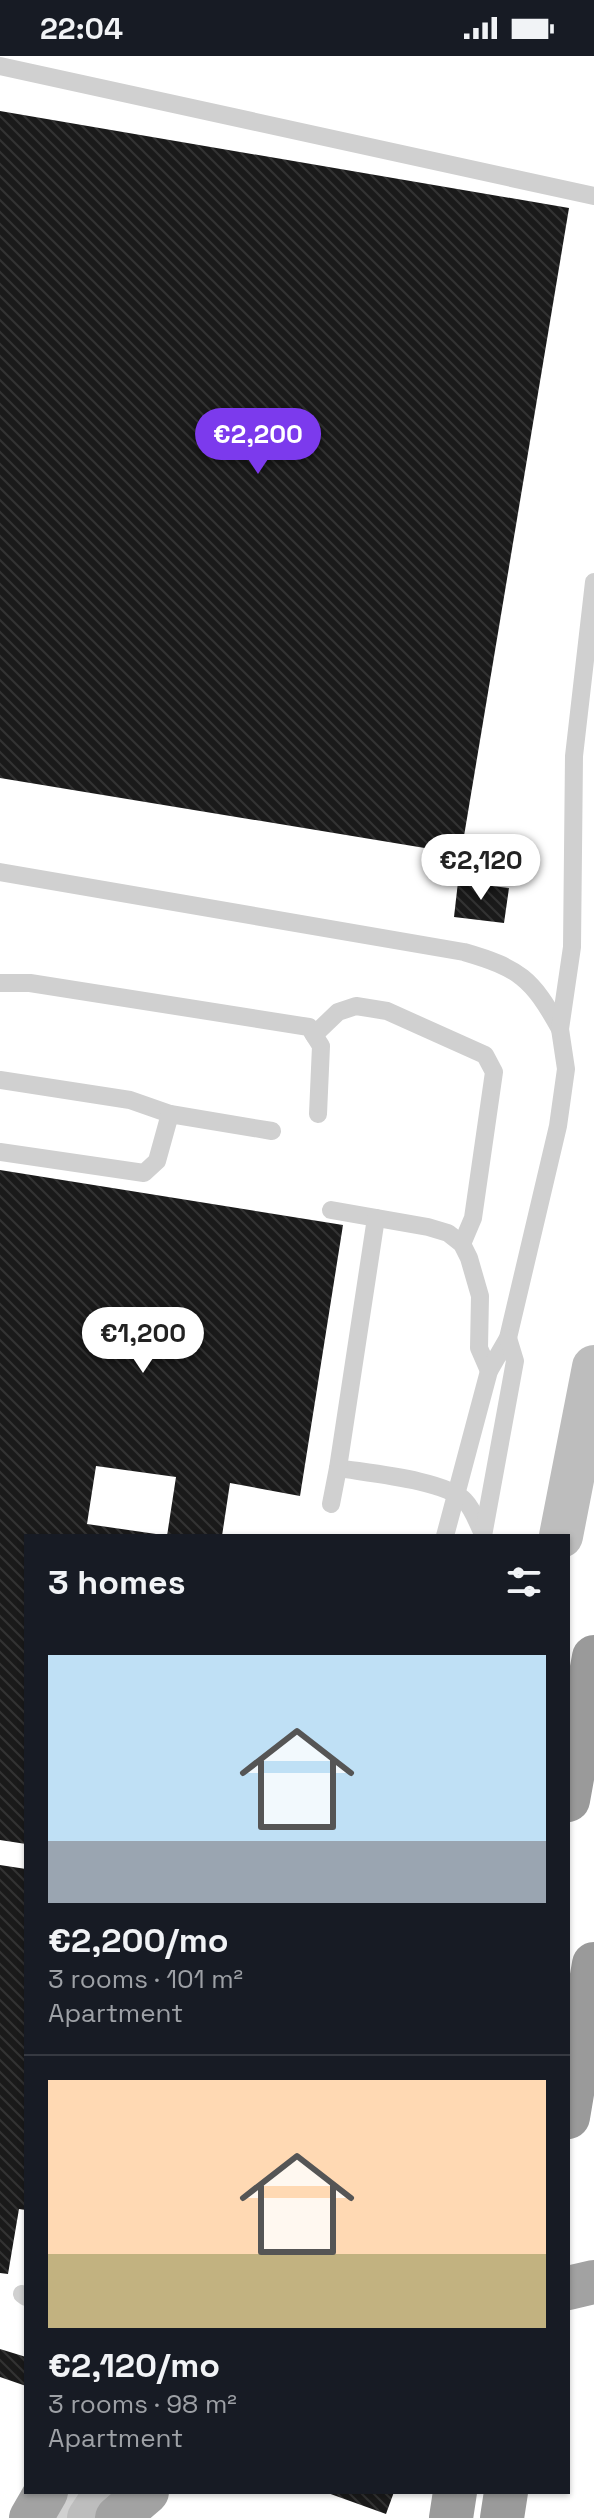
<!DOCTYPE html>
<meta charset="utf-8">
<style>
:root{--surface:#171b24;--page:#242831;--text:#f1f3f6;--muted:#9ea1a6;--line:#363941;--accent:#7c3aed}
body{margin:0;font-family:"Space Grotesk",sans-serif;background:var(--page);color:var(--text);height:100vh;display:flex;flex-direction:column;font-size:30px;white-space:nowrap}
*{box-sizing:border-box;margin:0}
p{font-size:26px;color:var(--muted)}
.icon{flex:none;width:44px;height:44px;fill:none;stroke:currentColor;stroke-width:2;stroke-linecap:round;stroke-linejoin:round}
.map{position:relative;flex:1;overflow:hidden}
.drawer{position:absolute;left:24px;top:1478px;width:546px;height:960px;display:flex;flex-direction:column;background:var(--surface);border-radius:0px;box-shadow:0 2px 6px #0004}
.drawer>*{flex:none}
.price{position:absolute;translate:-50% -68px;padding:0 18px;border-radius:28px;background:#fff;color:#222;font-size:26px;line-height:52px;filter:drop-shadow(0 2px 4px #0008)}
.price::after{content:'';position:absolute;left:50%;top:48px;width:24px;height:18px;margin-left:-12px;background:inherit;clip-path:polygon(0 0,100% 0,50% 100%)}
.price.active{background:var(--accent);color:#fff}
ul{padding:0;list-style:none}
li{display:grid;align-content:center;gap:16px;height:424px;padding:0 24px}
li+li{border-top:2px solid var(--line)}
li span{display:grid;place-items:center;height:248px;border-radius:0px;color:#555}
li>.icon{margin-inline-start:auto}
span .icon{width:144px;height:144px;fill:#fffc;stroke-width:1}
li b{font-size:34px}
h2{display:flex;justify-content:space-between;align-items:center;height:96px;padding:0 24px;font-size:34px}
.status{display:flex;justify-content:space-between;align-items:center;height:56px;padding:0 40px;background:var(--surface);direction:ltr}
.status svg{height:22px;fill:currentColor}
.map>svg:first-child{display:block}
.building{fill:url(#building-back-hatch)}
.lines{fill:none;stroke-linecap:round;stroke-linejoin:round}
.service{stroke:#d0d0d0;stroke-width:18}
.minor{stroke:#d0d0d0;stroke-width:38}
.secondary{stroke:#bdbdbd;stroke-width:44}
.trunk{stroke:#a2a2a2;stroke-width:44}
.motorway{stroke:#9a9a9a;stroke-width:44}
</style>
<div class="status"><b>22:04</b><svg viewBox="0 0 49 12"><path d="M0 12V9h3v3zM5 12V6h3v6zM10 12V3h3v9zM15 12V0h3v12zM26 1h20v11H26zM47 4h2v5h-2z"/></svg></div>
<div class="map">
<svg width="594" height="2462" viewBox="0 0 594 2462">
<defs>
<pattern id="building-back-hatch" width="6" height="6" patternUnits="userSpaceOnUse" patternTransform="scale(2)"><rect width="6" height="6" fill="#1a1a1a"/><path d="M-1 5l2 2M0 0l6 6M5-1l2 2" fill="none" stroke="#333"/></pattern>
</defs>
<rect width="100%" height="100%" fill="#fff"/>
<g class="building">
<path d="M0 55 569 152 461 798 0 722Z"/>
<path d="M458 826 509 832 504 867 454 861Z"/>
<path d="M0 1114 343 1169 300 1440 230 1427 222 1480H167L176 1421 96 1410 87 1468 156 1478V1480H26V1788L0 1784Z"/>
<path d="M0 1809 26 1813V2154L19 2153 8 2218 0 2217Z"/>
<path d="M0 2293 26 2301V2330L0 2321Z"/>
<path d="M325 2436H394L386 2458Z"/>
</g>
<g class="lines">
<g class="service">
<path d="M0 10 594 140"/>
<path d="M0 816 464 896C519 912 532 922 560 973"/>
<path d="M0 927H30L309 971 321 990 318 1058"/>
<path d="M314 979 338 956 356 950 387 955 485 999 494 1016 473 1162 462 1188"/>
<path d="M0 1024 130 1044 170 1058"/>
<path d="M0 1096 144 1117 157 1105 170 1058 272 1075"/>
<path d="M331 1154 428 1171 448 1177 462 1188 469 1202 480 1240 479 1292 489 1315"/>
<path d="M338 1412C367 1417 446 1424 465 1445 473 1453 478 1468 483 1478"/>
<path d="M331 1448 338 1412 376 1162"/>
<path d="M445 1480 489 1315 508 1282 558 1070 566 1013 560 973 572 891 574 700 594 526"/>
<path d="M483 1480 515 1305 508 1282"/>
<path d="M22 2238 26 2241"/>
</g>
<path class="minor" d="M43 2462 88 2436"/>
<g class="secondary">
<path d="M561 1480 594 1311"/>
<path d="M89 2462 106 2436"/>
</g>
<g class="trunk">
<path d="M568 2232 594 2226"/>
<path d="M31 2462 46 2436"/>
<path d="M117 2462 147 2436"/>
</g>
<g class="motorway">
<path d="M568 1744 594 1601"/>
<path d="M568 2061 594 1908"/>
<path d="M451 2462 455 2436"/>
<path d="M502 2462 506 2436"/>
</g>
</g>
</svg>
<b class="price active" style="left:258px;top:420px">€2,200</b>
<b class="price" style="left:481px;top:846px">€2,120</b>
<b class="price" style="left:143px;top:1319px">€1,200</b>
<section class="drawer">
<h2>3 homes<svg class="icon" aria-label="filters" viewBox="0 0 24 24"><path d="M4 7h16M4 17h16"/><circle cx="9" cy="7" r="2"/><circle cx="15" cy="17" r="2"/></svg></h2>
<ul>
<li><span style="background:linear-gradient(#bfe0f5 75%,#9aa5b1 0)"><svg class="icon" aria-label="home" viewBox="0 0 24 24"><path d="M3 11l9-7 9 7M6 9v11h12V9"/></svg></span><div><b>€2,200/mo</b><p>3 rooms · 101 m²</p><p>Apartment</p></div></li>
<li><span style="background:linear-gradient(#ffd9b3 70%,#c2b280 0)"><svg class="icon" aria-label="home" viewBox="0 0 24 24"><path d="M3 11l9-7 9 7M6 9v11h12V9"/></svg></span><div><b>€2,120/mo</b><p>3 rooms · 98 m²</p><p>Apartment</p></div></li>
</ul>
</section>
</div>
